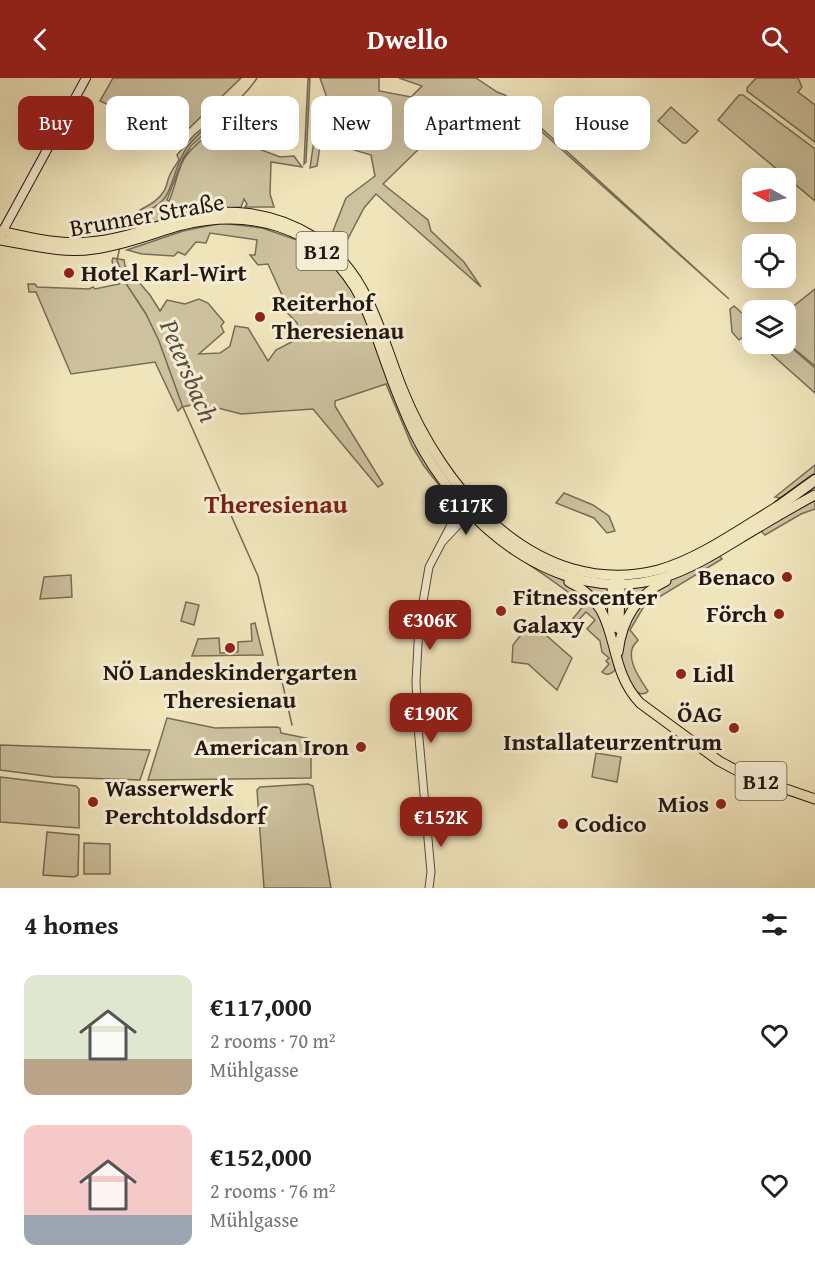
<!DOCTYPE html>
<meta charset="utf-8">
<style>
:root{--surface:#fff;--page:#f2f2f2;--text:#202124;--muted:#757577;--accent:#8f2418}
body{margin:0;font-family:"Gentium Book Plus",serif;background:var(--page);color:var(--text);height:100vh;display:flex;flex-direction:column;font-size:22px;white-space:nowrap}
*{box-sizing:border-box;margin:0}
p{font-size:20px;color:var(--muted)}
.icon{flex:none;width:33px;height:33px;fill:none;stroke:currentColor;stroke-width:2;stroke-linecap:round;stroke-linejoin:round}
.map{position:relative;height:810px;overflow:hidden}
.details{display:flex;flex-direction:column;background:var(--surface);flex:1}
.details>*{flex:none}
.top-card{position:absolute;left:18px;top:18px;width:780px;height:54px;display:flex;gap:12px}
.needle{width:39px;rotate:278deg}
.controls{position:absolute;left:742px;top:90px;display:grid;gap:12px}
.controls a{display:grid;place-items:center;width:54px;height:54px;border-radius:12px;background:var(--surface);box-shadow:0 6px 24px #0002;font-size:30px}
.price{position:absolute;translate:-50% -51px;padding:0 14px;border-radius:12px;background:var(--accent);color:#fff;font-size:20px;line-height:39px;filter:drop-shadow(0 2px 3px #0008)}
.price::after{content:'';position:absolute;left:50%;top:36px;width:18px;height:14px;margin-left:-9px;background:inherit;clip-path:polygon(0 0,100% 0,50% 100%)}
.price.current{background:#222;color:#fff}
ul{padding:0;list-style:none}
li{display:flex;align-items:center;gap:18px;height:150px;padding:0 24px}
li span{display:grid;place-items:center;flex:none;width:168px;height:120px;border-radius:12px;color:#555}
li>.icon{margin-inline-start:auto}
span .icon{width:72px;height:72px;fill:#fffc;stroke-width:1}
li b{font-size:26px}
h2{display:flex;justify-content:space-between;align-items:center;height:72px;padding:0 24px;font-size:26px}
.tag{padding:0 21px;border-radius:12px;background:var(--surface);box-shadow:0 6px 24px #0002;font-size:21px;line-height:54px}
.tag.current{background:var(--accent);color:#fff}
header{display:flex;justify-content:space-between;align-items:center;height:78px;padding:0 24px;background:var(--accent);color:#fff;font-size:27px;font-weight:700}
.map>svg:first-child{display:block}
.green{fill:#cdc19e;stroke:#786d58;stroke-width:1.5}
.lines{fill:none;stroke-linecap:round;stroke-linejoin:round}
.stream{stroke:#756955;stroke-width:1.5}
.tertiary-casing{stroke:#574c3c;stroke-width:9}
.secondary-casing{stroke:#241912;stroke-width:10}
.primary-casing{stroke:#241912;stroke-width:11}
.motorway-casing{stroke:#241912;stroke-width:13}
.tertiary{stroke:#f5edd3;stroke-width:7}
.secondary{stroke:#f5edd3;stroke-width:8}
.primary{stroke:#f0e4bb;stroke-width:9}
.motorway{stroke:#f0e4bb;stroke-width:10}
.poi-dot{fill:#8f2418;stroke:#f5edd3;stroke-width:2}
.labels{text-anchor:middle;stroke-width:6;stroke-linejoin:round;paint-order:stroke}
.shield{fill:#f5edd3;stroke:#63594c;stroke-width:1.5}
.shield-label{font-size:22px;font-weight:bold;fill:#241912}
.street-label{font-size:24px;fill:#241912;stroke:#f5edd3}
.poi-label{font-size:24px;font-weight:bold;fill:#241912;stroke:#f5edd3;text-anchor:start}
.water-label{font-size:26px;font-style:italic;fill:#5a4f3f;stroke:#f5edd3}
.neighbourhood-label{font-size:26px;font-weight:bold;fill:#7a1f14;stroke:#f5edd3}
</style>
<header><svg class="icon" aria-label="back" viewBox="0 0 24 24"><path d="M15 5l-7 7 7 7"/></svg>Dwello<svg class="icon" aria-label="search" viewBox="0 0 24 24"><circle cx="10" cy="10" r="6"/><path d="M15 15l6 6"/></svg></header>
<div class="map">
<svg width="815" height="810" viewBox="0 0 815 810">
<rect width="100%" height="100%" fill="#f0e4bb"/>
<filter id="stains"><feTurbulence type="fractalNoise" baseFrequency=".00333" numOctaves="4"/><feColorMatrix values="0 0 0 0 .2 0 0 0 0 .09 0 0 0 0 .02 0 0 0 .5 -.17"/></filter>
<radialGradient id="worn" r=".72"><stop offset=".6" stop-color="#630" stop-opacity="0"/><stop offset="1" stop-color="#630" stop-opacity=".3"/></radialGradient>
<g class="green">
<path d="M113 0H241L179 60 100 23Z"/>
<path d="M308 0H310L306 84 304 86Z"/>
<path d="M320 0H379V13L411 19 422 8 399 0H476L497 14 505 17 729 221 513 28 498 20 428 62 383 106 428 142 431 153 464 184 481 209 376 116 364 130 344 168 333 153 346 120 375 98 371 77 331 65 327 49 344 42 327 20Z"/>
<path d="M756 0H798L802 9 798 14 815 27V64L747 13V10Z"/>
<path d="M739 17H743L815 71V123L718 42Z"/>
<path d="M671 29 698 53 686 65H683L658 43Z"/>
<path d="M226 31 227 35 191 68 183 80 167 122 169 123C175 110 177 94 184 81 191 69 202 62 212 53L280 79 294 78 302 89 271 84 270 116 274 129H245L247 126 244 121 241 129 205 132 120 155C130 128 152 133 164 113 167 109 167 103 169 99 171 93 175 88 179 82L177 77 194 57Z"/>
<path d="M316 49 321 61 317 88 310 90Z"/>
<path d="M222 145 262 150 300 163 336 191 353 214 367 240 420 375 456 425 458 430 456 433V429L424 388 412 368 386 306 335 323V328L383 406 378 409 313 331 241 336 191 323 192 327 182 329 178 333 155 284 71 296 36 214H29L28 206H35L37 209 89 211 93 209 95 211 119 206 112 183 113 180 124 182 125 188 150 217 160 233 167 222 185 226 199 221 208 225 224 244 221 248 224 254 199 276 220 275 230 268 235 248 248 250 268 283 276 272 301 259 297 245 276 223 282 217 268 186 258 187 250 177H255L257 162 210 155 206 165 196 164 185 177 178 174 174 178 142 176 127 172 183 153Z"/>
<path d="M815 211V288L786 264V234Z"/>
<path d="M734 228 753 245V250L739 262 732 254 730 231Z"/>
<path d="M786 265 815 290V315L760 266Z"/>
<path d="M815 387V398L781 420 775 419Z"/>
<path d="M564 415 593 427 609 438 615 453 607 455 594 440 556 425Z"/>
<path d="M815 421V431L801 436 765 457 760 452Z"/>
<path d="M499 465 541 491 572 507 601 535 608 555 615 592C612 596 606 598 602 594L609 586 606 583 609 580 602 574 600 563 587 551 595 542 586 534 565 556 562 554 584 527C558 504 527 487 499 465Z"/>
<path d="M720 478 722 481 651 524 647 523 630 552 638 562C636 565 633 567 632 571 628 585 641 602 648 613L646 615 641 616 633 612 622 588 621 561 640 524 670 502Z"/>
<path d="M71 497 72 519 40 521 44 499Z"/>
<path d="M579 505 609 509 611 544Z"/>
<path d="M653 505 624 539V509Z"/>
<path d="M186 524 199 527 194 547 181 543Z"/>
<path d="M531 544 572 580 557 612 528 586 512 584 513 567Z"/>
<path d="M255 545 263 577 192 578 198 561 219 560 220 575 238 574V564L252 563 251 546Z"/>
<path d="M167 640 215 650 277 649 280 650 281 655 311 661V700L148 702Z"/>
<path d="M0 667 150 672 140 702 53 699 0 692Z"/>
<path d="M596 675 621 679 617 704 592 699Z"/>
<path d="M0 699 76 708 79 711V750L0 744Z"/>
<path d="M308 706 313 708 331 810H264L257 712 260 709Z"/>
<path d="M47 754 79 757 78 797 74 799 43 797Z"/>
<path d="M84 765 110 766V796H84Z"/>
</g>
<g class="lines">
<g class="stream">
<path d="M124 153C133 136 151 135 163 122 174 110 175 84 188 68 207 43 240 27 257 0"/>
<path d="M120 169 117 182 125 204 146 236 159 263 182 327 258 498 292 647"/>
</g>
<defs>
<g id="tertiary">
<path d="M443 463 472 432"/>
<path d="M429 810 431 794 418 649 416 604 419 547 429 489 452 445 460 435 470 429"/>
</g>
<path id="secondary" d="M0 158 86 0"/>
<g id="primary">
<path d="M0 153C29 159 58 167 88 164 118 162 147 151 175 143 223 128 271 132 314 159 368 192 380 255 402 310 442 411 537 523 658 492 700 481 747 446 785 424"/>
<path d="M0 162C31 167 62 176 94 171 125 167 153 155 182 147 249 131 315 147 354 208 369 233 377 261 387 288 395 311 404 333 414 355 458 444 557 531 662 500 691 491 718 474 744 458 767 444 791 430 815 417"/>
<path d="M569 504C625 530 602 585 640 625L719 683 745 697 815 721"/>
<path d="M613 550 612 506 616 502"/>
<path d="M619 551 620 502"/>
<path d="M618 574C622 542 636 517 666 503"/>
</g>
<path id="motorway" d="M779 428 815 402"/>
</defs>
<use href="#tertiary" class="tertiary-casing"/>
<use href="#secondary" class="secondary-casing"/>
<use href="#primary" class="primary-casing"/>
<use href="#motorway" class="motorway-casing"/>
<use href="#tertiary" class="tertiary"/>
<use href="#secondary" class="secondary"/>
<use href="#primary" class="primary"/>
<use href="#motorway" class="motorway"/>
</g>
<g class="poi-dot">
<circle cx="69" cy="195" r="6"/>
<circle cx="260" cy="239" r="6"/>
<circle cx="787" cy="499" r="6"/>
<circle cx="501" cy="533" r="6"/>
<circle cx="779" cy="536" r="6"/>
<circle cx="230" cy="570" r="6"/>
<circle cx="681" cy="596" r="6"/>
<circle cx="734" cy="650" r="6"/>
<circle cx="361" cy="669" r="6"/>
<circle cx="93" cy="724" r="6"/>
<circle cx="721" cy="726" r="6"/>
<circle cx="563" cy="746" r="6"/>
</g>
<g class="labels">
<g class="shield">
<rect x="296.5" y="154" width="51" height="38" rx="4.5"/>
<rect x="735.5" y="684" width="51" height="38" rx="4.5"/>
</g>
<g class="shield-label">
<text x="322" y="181">B12</text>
<text x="761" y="711">B12</text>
</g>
<g class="street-label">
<text transform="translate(147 137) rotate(-10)" y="8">Brunner Straße</text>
</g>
<g class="poi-label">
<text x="81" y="203">Hotel Karl-Wirt</text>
<text x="272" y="233">Reiterhof<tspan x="272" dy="28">Theresienau</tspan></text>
<text x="775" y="507" text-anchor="end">Benaco</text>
<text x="513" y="527">Fitnesscenter<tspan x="513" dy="28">Galaxy</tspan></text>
<text x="767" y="544" text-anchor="end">Förch</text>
<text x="230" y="602" text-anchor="middle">NÖ Landeskindergarten<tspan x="230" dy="28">Theresienau</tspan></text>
<text x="693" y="604">Lidl</text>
<text x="722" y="644" text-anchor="end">ÖAG<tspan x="722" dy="28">Installateurzentrum</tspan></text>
<text x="349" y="677" text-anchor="end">American Iron</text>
<text x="105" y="718">Wasserwerk<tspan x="105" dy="28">Perchtoldsdorf</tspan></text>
<text x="709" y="734" text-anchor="end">Mios</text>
<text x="575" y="754">Codico</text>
</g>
<g class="water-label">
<text transform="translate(189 293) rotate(67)" y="9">Petersbach</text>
</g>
<g class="neighbourhood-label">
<text x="276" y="435">Theresienau</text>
</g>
</g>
<rect width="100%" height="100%" filter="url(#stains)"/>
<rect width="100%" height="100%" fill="url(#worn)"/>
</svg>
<div class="controls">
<a><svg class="needle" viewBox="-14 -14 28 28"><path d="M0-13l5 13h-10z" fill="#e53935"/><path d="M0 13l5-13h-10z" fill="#757577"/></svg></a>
<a><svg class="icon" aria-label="locate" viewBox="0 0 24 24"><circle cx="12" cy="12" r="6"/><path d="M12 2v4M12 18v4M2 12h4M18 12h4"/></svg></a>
<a><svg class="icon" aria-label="layers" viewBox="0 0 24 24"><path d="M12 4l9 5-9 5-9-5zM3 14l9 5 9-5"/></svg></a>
</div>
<b class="price current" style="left:466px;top:458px">€117K</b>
<b class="price" style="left:430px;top:573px">€306K</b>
<b class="price" style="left:431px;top:666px">€190K</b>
<b class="price" style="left:441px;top:770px">€152K</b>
<div class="top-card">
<a class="tag current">Buy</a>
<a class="tag">Rent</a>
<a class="tag">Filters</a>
<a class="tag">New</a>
<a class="tag">Apartment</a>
<a class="tag">House</a>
</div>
</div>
<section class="details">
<h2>4 homes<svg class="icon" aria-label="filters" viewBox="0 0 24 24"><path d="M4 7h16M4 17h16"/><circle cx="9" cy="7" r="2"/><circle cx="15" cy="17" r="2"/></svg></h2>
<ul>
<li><span style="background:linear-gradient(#dfe7d0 70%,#b9a48a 0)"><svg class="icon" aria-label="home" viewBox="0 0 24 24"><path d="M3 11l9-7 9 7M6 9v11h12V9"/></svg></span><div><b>€117,000</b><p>2 rooms · 70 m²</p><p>Mühlgasse</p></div><svg class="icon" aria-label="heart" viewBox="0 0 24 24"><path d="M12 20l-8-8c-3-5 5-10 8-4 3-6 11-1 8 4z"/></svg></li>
<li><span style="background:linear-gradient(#f6c9c9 75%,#9aa5b1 0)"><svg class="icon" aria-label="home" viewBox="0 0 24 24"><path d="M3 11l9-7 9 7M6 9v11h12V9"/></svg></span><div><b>€152,000</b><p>2 rooms · 76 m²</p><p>Mühlgasse</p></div><svg class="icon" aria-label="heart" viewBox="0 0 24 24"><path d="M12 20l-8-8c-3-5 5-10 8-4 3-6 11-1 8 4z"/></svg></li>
</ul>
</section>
